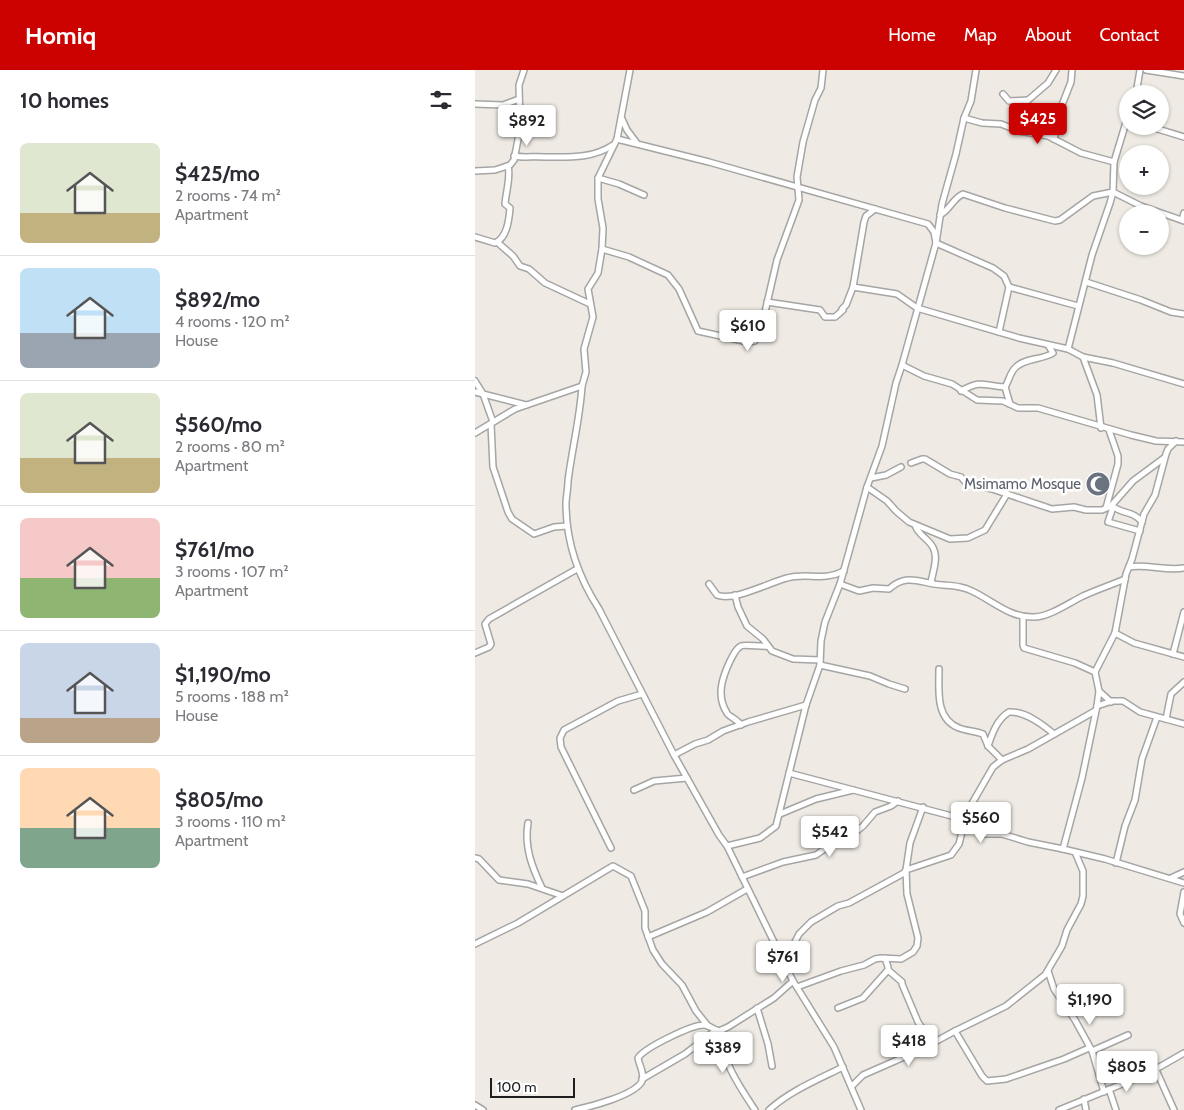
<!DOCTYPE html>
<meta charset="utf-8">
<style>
:root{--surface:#fff;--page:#f2f2f3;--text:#2b2b33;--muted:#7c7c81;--line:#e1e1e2;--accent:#cb0200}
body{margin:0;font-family:Cabin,sans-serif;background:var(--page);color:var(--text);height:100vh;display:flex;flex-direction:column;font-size:19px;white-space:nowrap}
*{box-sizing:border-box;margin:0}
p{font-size:16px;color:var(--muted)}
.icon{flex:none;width:28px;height:28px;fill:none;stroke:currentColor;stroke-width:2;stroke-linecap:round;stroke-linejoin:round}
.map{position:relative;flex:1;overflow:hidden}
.side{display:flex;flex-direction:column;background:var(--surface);width:475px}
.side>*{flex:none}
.fabs{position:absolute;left:644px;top:15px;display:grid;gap:10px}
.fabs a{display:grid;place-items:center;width:50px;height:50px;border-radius:50%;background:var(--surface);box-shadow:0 1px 4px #0004;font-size:25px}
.scale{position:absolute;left:15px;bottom:12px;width:85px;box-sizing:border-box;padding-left:5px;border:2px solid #1e1e1e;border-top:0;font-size:14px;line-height:18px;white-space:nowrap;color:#1e1e1e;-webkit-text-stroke:4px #fff;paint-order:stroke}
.price{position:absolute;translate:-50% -42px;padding:0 11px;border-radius:5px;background:#fff;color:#222;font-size:16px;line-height:32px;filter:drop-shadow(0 1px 2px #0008)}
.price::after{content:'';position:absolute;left:50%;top:30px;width:15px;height:11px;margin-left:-8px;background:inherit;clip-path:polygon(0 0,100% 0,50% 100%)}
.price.on{background:var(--accent);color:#fff}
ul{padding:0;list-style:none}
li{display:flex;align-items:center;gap:15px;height:125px;padding:0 20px}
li+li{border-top:1px solid var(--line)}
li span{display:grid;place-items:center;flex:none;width:140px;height:100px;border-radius:8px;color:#555}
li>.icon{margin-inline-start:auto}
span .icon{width:60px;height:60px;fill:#fffc;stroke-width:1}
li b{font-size:21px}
h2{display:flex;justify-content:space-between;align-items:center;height:60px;padding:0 20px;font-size:21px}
header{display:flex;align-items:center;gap:30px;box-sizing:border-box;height:70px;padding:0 25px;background:var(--accent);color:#fff}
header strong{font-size:24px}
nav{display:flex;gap:28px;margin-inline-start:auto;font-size:18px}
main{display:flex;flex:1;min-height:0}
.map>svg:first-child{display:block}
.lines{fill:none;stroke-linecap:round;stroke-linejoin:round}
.street-casing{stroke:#a5a5a5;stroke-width:8}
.street{stroke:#fff;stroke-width:5}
.labels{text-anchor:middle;stroke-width:5;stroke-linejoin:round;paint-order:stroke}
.worship-label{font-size:15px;fill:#5b616d;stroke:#fff;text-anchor:end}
</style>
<header>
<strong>Homiq</strong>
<nav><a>Home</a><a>Map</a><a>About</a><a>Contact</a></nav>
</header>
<main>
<section class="side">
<h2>10 homes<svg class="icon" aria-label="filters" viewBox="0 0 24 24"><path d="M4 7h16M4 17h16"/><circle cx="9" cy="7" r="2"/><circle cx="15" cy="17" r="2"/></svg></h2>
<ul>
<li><span style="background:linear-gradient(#dfe7d0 70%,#c2b280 0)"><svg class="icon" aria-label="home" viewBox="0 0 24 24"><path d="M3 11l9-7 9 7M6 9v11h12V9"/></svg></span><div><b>$425/mo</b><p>2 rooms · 74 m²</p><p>Apartment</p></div></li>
<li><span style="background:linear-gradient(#bfe0f5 65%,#9aa5b1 0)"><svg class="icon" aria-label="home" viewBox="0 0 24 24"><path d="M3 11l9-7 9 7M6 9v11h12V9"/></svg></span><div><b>$892/mo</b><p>4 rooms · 120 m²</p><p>House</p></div></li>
<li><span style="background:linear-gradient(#dfe7d0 65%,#c2b280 0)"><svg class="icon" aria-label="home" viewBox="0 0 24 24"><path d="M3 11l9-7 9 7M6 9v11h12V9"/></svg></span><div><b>$560/mo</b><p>2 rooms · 80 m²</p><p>Apartment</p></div></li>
<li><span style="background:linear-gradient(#f6c9c9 60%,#8fb573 0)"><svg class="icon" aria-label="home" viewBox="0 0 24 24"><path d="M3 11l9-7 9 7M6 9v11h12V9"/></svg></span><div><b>$761/mo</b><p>3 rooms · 107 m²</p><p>Apartment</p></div></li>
<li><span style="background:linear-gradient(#c9d6e8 75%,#b9a48a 0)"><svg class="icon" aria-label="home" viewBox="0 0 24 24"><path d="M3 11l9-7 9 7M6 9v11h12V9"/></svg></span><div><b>$1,190/mo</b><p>5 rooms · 188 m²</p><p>House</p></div></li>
<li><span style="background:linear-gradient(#ffd9b3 60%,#7fa58c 0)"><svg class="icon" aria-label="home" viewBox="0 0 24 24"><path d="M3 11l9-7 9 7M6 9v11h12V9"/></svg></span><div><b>$805/mo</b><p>3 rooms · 110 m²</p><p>Apartment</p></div></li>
</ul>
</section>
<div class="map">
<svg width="709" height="1040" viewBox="0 0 709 1040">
<rect width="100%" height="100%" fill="#efebe4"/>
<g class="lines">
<defs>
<g id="street">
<path d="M155 0 142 69 123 108V129L128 158 127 179 123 203 113 219 118 247 109 279 111 302 107 316C105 348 97 379 93 411 93 419 91 427 91 434 91 472 104 508 124 539L199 685 244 765 252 776 285 768 301 756 331 635 345 595 346 571 350 552 365 514 392 417 407 376 421 313 427 295 461 173 467 134 481 84 489 48 496 31 501 0"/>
<path d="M671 0 709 6"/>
<path d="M528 24 534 31 553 30"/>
<path d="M661 24 665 0"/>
<path d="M0 34 28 35 44 29"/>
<path d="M489 48 507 53 526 54 544 61 573 66 606 83 639 92"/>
<path d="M147 49 152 60 161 72"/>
<path d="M673 56 709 67"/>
<path d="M537 58 547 44 552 31 573 13 581 0"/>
<path d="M142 69 234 92 453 154 459 162 461 173 518 198 529 206 534 217 524 262"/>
<path d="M579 69 587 35 596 12 597 0"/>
<path d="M39 86C49 88 59 86 70 87 93 87 117 89 138 75"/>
<path d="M0 101 20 100 35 95 39 90 45 59 44 15 49 0"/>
<path d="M123 108 144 114 169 125"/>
<path d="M465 145C475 140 478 128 488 124L530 138 580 151 585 150 618 126 638 122 666 136 709 151"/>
<path d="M707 150 709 143"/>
<path d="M0 167 20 173C32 168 34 150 35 138L30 134C31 121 36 107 33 96"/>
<path d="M22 172 38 186 45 196 54 199 70 213 115 234"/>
<path d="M127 179 154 187 193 205 204 219 223 261 273 272 280 271 290 242 302 190 324 130 322 107 328 72 340 30 346 18 348 0"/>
<path d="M611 212 666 230 696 242 709 244"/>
<path d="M378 217 422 224 442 238 544 268 593 279 608 287 638 293 709 314"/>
<path d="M534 217 603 236"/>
<path d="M292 232 345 240 350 247H360L368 240 367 239 371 235 378 217 389 152 391 146 400 139"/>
<path d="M593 279 617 185 635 133 638 122 639 92 652 49"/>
<path d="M608 287 622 325 626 358"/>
<path d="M427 295 449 306 477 314 502 330 528 331 543 338H563L656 365 681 371 709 372"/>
<path d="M0 311 8 324 18 352"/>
<path d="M530 317 535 334"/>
<path d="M486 321C508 309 508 316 530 317 534 311 535 302 541 297 550 288 567 290 578 283L573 275"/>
<path d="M0 322 51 335"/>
<path d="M16 354 18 397 33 442 37 449 59 464 79 457 92 456"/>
<path d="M0 363 40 339 107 316"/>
<path d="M436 393 447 389H450L475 404 486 407 491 413 517 419 577 439 599 437 611 440H627L636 436 658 411 689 388"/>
<path d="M396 408 411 405 426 397"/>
<path d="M392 417 412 431 421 441 434 452 475 469 493 468 510 460 532 424"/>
<path d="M637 436C647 444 659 441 667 452"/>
<path d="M638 437 633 452 665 461"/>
<path d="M631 438 643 394V386L634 360"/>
<path d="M440 455C442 462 447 465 452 470 466 482 459 497 456 512"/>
<path d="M654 497C672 494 690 501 709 498"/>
<path d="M234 514 242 525C259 532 295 512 312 508 333 502 347 512 369 501"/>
<path d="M365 514 384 521 398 518 414 519C433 502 446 514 468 515 479 516 487 516 497 521 518 531 535 548 559 547 574 547 594 533 608 526 621 520 636 515 650 509"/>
<path d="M260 525 263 537 272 556 288 569 297 581 318 589 345 590"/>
<path d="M548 547V575L549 578 600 593 620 602"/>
<path d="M640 563 659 573 709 587"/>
<path d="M0 583 14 577 16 574 10 554 14 549 102 499"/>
<path d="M698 584 709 542"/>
<path d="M345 595 395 606 414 614 430 619"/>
<path d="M464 599C464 620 460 649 484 658 492 661 500 661 508 664L513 676 527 690"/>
<path d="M624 621 636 632"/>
<path d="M622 636 637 631H648L665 642 709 654"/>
<path d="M691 649 696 624 709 612"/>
<path d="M266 655C262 649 253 646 252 643 241 626 247 608 255 591 258 586 260 579 266 576 269 574 287 577 293 576"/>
<path d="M513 676C517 664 522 649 534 642 550 641 567 654 579 664"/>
<path d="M199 685 220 674 233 670 248 661 273 652 331 635"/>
<path d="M314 703 488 749 489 754 507 764H527L553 772 588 779 630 789 709 813"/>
<path d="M159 720 179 711 212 708"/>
<path d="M305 744 341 729 378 720"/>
<path d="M488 749 518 697 527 690 553 679 620 641"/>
<path d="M53 753C49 777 57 797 67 818"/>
<path d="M252 776 318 911 359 977 386 1040"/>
<path d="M136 778 86 677 85 668 89 660 143 631 167 624"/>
<path d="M588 779 607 708 622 636 624 621 620 602 640 563 651 504 657 489 669 444 680 425 691 384 693 379 701 371"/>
<path d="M0 788 4 789 24 810 53 814 88 826"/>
<path d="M641 793 650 756 660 730 667 689 682 647"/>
<path d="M267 807 308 792 341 785 358 773H367L388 756 400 742 416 736 423 731"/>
<path d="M696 808 709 802"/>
<path d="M709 822 705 844 709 853"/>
<path d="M173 867 232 842 272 819"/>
<path d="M0 874 43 853 138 796 156 806 170 841V858L178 880 187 894 207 915 221 941 233 956"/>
<path d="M311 896 315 882 324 864 336 852 363 836 374 833 429 803 431 800 435 773 448 737"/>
<path d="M413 900 427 912V914L443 952 457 973"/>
<path d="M573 901 579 919 600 950 617 981 629 1022"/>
<path d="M322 917 366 901 389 895 400 889 406 888 426 889 438 882 442 876 443 868 432 824 431 800 476 785 484 774 489 754"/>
<path d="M282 938 293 974 297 996"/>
<path d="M363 938 388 928 413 900V897L410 888"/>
<path d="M247 960C243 986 266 1019 280 1040"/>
<path d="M480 961 507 1006 512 1011 531 1009 589 989 614 978"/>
<path d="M617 981 653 965"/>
<path d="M681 1000 699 1040"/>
<path d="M167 1009 210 984 241 960"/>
<path d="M377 1016 388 1005 445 980 480 961 531 936 570 905 587 876 592 860 606 834 608 826V801L600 782"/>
<path d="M634 1019 641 1040"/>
<path d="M609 1029 611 1040"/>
<path d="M0 1035 8 1040"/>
<path d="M100 1040C114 1037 161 1025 167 1011 170 1004 164 995 163 988 169 978 216 955 229 955 235 955 238 960 244 961L253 957 299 928 318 911"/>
<path d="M294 1040C315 1021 342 1010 368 997"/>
<path d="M584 1040 674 1003 709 983"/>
</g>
</defs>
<use href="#street" class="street-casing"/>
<use href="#street" class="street"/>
</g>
<defs>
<symbol id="mosque-disc" viewBox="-11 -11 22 22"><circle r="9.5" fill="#6b7280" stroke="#fff"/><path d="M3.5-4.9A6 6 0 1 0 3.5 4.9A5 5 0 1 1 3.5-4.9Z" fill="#fff"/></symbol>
</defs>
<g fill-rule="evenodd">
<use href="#mosque-disc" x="609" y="400" width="28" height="28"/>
</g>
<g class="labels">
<g class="worship-label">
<text x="606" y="419">Msimamo Mosque</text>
</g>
</g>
</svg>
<div class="fabs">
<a><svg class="icon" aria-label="layers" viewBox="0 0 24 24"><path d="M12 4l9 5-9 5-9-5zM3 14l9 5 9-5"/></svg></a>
<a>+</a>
<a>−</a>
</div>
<div class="scale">100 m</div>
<b class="price on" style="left:563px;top:75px">$425</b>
<b class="price" style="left:52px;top:77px">$892</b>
<b class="price" style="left:273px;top:282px">$610</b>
<b class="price" style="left:506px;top:774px">$560</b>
<b class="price" style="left:355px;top:788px">$542</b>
<b class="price" style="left:308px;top:913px">$761</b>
<b class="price" style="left:615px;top:956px">$1,190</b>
<b class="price" style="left:434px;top:997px">$418</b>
<b class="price" style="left:248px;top:1004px">$389</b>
<b class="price" style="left:652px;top:1023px">$805</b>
</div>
</main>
